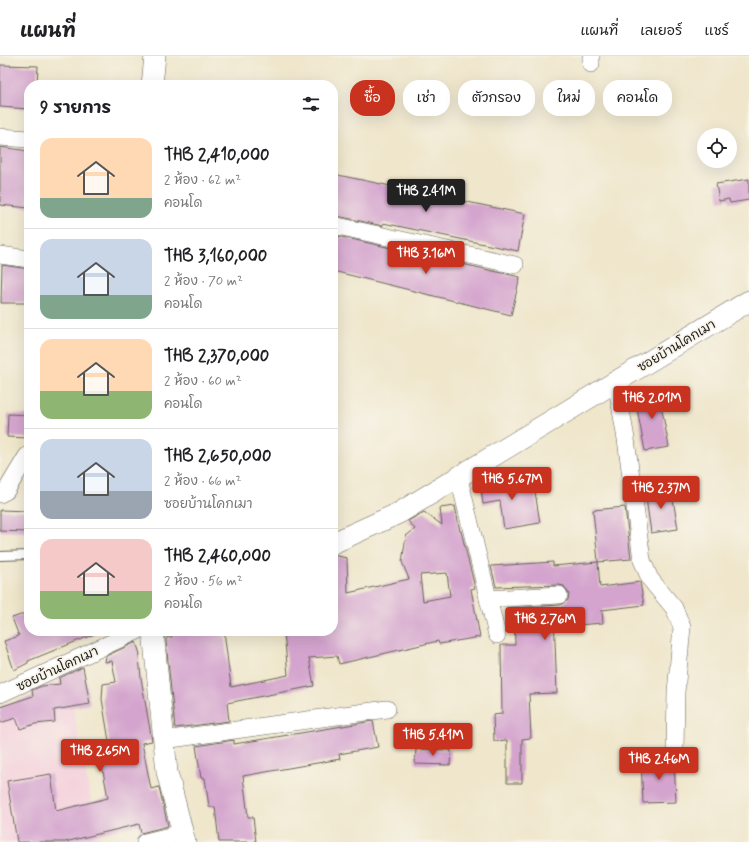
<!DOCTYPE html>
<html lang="th">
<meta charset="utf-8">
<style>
:root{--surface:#fff;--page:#f6f6f6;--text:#202124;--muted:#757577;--line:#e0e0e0;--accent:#c8321e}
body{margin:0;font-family:Mynerve,"Playpen Sans Thai",sans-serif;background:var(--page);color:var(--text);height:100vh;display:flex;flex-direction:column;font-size:15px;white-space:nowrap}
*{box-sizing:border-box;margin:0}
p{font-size:13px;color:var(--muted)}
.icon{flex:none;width:22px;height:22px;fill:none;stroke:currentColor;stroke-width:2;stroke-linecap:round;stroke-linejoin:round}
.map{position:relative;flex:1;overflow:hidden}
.drawer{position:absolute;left:24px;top:24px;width:314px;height:556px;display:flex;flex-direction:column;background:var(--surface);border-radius:16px;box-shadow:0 4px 16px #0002}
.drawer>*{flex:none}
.banner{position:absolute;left:350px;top:24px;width:339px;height:36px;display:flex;gap:8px}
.fabs{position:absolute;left:697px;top:72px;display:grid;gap:8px}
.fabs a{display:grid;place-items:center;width:40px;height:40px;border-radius:50%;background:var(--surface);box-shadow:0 4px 16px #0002;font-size:20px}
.price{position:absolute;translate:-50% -34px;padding:0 9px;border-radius:4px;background:var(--accent);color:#fff;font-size:13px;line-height:26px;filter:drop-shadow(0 1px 2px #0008)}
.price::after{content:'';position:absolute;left:50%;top:24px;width:12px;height:9px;margin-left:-6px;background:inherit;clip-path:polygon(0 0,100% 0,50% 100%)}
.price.current{background:#222;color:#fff}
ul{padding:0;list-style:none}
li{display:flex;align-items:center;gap:12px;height:100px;padding:0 16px}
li+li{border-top:1px solid var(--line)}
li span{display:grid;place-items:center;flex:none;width:112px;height:80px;border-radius:12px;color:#555}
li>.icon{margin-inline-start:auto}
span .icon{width:48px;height:48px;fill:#fffc;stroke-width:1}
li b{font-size:17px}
h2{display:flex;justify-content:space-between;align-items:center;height:48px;padding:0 16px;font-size:17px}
.chip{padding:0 14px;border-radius:16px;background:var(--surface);box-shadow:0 4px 16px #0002;font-size:14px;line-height:36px}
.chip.current{background:var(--accent);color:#fff}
header{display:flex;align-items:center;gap:24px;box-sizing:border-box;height:56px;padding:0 20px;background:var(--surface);border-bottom:1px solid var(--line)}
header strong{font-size:19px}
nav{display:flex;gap:22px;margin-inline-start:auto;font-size:14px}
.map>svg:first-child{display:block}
.built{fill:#f4cfdc}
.building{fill:#d4a4ce;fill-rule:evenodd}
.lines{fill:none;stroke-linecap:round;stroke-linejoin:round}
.service-casing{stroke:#666359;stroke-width:10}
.minor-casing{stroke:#666359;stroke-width:18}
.tertiary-casing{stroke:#666359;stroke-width:22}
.service{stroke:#fff;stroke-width:8}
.minor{stroke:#fff;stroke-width:17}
.tertiary{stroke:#fff;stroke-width:21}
.labels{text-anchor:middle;stroke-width:3.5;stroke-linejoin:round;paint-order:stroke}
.street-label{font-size:13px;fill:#1c1c1c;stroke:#f7f3e8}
</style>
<header>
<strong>แผนที่</strong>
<nav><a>แผนที่</a><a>เลเยอร์</a><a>แชร์</a></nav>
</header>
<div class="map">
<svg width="749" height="786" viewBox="0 0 749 786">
<rect width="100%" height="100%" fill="#f7f3e8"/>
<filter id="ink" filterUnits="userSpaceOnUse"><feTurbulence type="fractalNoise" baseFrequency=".025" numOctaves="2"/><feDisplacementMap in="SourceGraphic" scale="8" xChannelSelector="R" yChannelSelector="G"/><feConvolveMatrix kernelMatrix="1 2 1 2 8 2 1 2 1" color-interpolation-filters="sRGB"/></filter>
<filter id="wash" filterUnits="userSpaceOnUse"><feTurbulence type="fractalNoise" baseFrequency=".012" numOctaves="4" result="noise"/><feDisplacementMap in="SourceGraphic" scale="16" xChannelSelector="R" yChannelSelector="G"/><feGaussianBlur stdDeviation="0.9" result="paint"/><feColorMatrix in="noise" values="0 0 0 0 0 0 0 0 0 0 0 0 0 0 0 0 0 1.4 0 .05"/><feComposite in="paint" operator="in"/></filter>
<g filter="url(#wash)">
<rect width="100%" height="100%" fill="#efe6cb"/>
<path class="built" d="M69 631 99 786H0V664Z"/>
<g id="blocks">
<g class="building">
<path d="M0 9 38 10 37 29H29V53L0 51Z"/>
<path d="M0 91 29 95V152L0 149Z"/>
<path d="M333 118 525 158 518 195 383 167V170L333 159Z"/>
<path d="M749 123V144L730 147 729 143 719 145 716 128Z"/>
<path d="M333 179 520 221 511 259 333 215Z"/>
<path d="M2 209 29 213V247H1Z"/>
<path d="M658 333 669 391 645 395 634 337Z"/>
<path d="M8 358 29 359V382L7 381Z"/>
<path d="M496 416 497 429 533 423 540 467 504 473 500 445 483 448 480 424Z"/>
<path d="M671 431 678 473 651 477 645 435Z"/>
<path d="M455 450 460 475H461L475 532 471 533 480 581 439 588 438 585 339 608 337 600 309 602 314 630 227 647 229 665 175 672 166 586V582L172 581 171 575H224L231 631 288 619 284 576 333 575V499L347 502 348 537 409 523 402 506 406 480 415 473 408 465 424 456 442 469 440 452ZM447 517 450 540 423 545 420 519Z"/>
<path d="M625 451 631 503 598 506 593 454Z"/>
<path d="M0 454 29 455V476L0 475Z"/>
<path d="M553 506V510L598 506 600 531 640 526 644 549 602 554 603 567 577 569 576 560H554L557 637 529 638 531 682 522 683V727H507V684L494 685 493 659 502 658 501 589H515L514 552 560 549 568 544 569 538 564 530 559 529 496 531 491 510Z"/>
<path d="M29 556V575H102L28 605V607L14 614 4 585 19 580 12 562Z"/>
<path d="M136 586 140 598 139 601 141 622 152 685 142 687 151 733 159 731 168 770 141 777 139 768 65 786H17L7 725 51 718 56 755 108 742 100 699 111 697 102 643 103 628 116 626 112 605 105 606 106 600Z"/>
<path d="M83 611 90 648 54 654 55 666 35 668 20 673 16 662 0 667V651L33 640 32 634 42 630 60 628 59 622Z"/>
<path d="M373 665 378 691 339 698 340 703 243 720 248 761H253L256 786H219L215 751H209L205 722H201L196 690 234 684V688Z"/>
<path d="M416 693 451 694 450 709 415 708Z"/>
<path d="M669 702 674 704 676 746 643 747 641 705Z"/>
</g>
</g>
</g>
<g filter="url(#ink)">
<use href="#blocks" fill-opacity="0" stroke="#666359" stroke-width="1"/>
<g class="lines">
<defs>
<path id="service" d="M0 500 29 499"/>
<g id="minor">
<path d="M591 8V0"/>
<path d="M0 81 29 83"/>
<path d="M333 169 515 209"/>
<path d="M0 199 29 203"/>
<path d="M616 325 626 383 642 504 650 523 674 552 682 571 676 636 675 694"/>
<path d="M459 422 497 579"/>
<path d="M0 438 6 435 27 400"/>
<path d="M488 543 559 539"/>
<path d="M0 638 137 575"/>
<path d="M164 684 387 653"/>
<path d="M145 786 182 777"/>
</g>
<g id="tertiary">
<path d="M152 29 155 0"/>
<path d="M333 487 399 457 749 245"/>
<path d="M153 575 167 716 185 786"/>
</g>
</defs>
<use href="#service" class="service-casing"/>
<use href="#minor" class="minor-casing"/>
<use href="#tertiary" class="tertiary-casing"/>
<use href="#service" class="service"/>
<use href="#minor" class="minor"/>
<use href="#tertiary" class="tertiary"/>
</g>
</g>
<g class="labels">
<g class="street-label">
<text transform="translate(676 289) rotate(-31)" y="5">ซอยบ้านโคกเมา</text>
<text transform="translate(57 612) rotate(-25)" y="5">ซอยบ้านโคกเมา</text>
</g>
</g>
</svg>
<div class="fabs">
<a><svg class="icon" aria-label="locate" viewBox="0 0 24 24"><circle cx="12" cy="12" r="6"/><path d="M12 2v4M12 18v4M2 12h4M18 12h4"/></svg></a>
</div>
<b class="price current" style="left:426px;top:157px">THB 2.41M</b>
<b class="price" style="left:426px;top:219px">THB 3.16M</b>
<b class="price" style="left:652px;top:364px">THB 2.01M</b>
<b class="price" style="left:512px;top:445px">THB 5.67M</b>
<b class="price" style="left:661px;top:454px">THB 2.37M</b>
<b class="price" style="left:545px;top:585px">THB 2.76M</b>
<b class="price" style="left:433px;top:701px">THB 5.41M</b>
<b class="price" style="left:100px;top:717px">THB 2.65M</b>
<b class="price" style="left:659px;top:725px">THB 2.46M</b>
<div class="banner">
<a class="chip current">ซื้อ</a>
<a class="chip">เช่า</a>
<a class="chip">ตัวกรอง</a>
<a class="chip">ใหม่</a>
<a class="chip">คอนโด</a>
</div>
<section class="drawer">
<h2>9 รายการ<svg class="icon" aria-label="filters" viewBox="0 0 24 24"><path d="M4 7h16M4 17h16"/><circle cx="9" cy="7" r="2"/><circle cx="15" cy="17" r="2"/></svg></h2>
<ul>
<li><span style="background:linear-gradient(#ffd9b3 75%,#7fa58c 0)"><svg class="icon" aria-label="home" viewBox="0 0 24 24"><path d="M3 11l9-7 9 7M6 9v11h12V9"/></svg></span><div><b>THB 2,410,000</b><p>2 ห้อง · 62 m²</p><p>คอนโด</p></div></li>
<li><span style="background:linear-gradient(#c9d6e8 70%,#7fa58c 0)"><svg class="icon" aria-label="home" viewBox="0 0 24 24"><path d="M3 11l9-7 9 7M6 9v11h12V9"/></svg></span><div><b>THB 3,160,000</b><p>2 ห้อง · 70 m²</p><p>คอนโด</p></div></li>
<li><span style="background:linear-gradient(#ffd9b3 65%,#8fb573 0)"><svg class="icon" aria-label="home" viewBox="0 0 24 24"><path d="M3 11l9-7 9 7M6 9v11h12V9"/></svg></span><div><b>THB 2,370,000</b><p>2 ห้อง · 60 m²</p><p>คอนโด</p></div></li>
<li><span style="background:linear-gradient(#c9d6e8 65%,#9aa5b1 0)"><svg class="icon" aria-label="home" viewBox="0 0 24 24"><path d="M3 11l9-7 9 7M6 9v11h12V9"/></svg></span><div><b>THB 2,650,000</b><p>2 ห้อง · 66 m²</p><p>ซอยบ้านโคกเมา</p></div></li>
<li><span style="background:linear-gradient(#f6c9c9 65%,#8fb573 0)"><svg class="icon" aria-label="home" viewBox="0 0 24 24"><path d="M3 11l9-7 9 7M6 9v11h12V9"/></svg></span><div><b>THB 2,460,000</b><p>2 ห้อง · 56 m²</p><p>คอนโด</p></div></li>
</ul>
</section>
</div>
